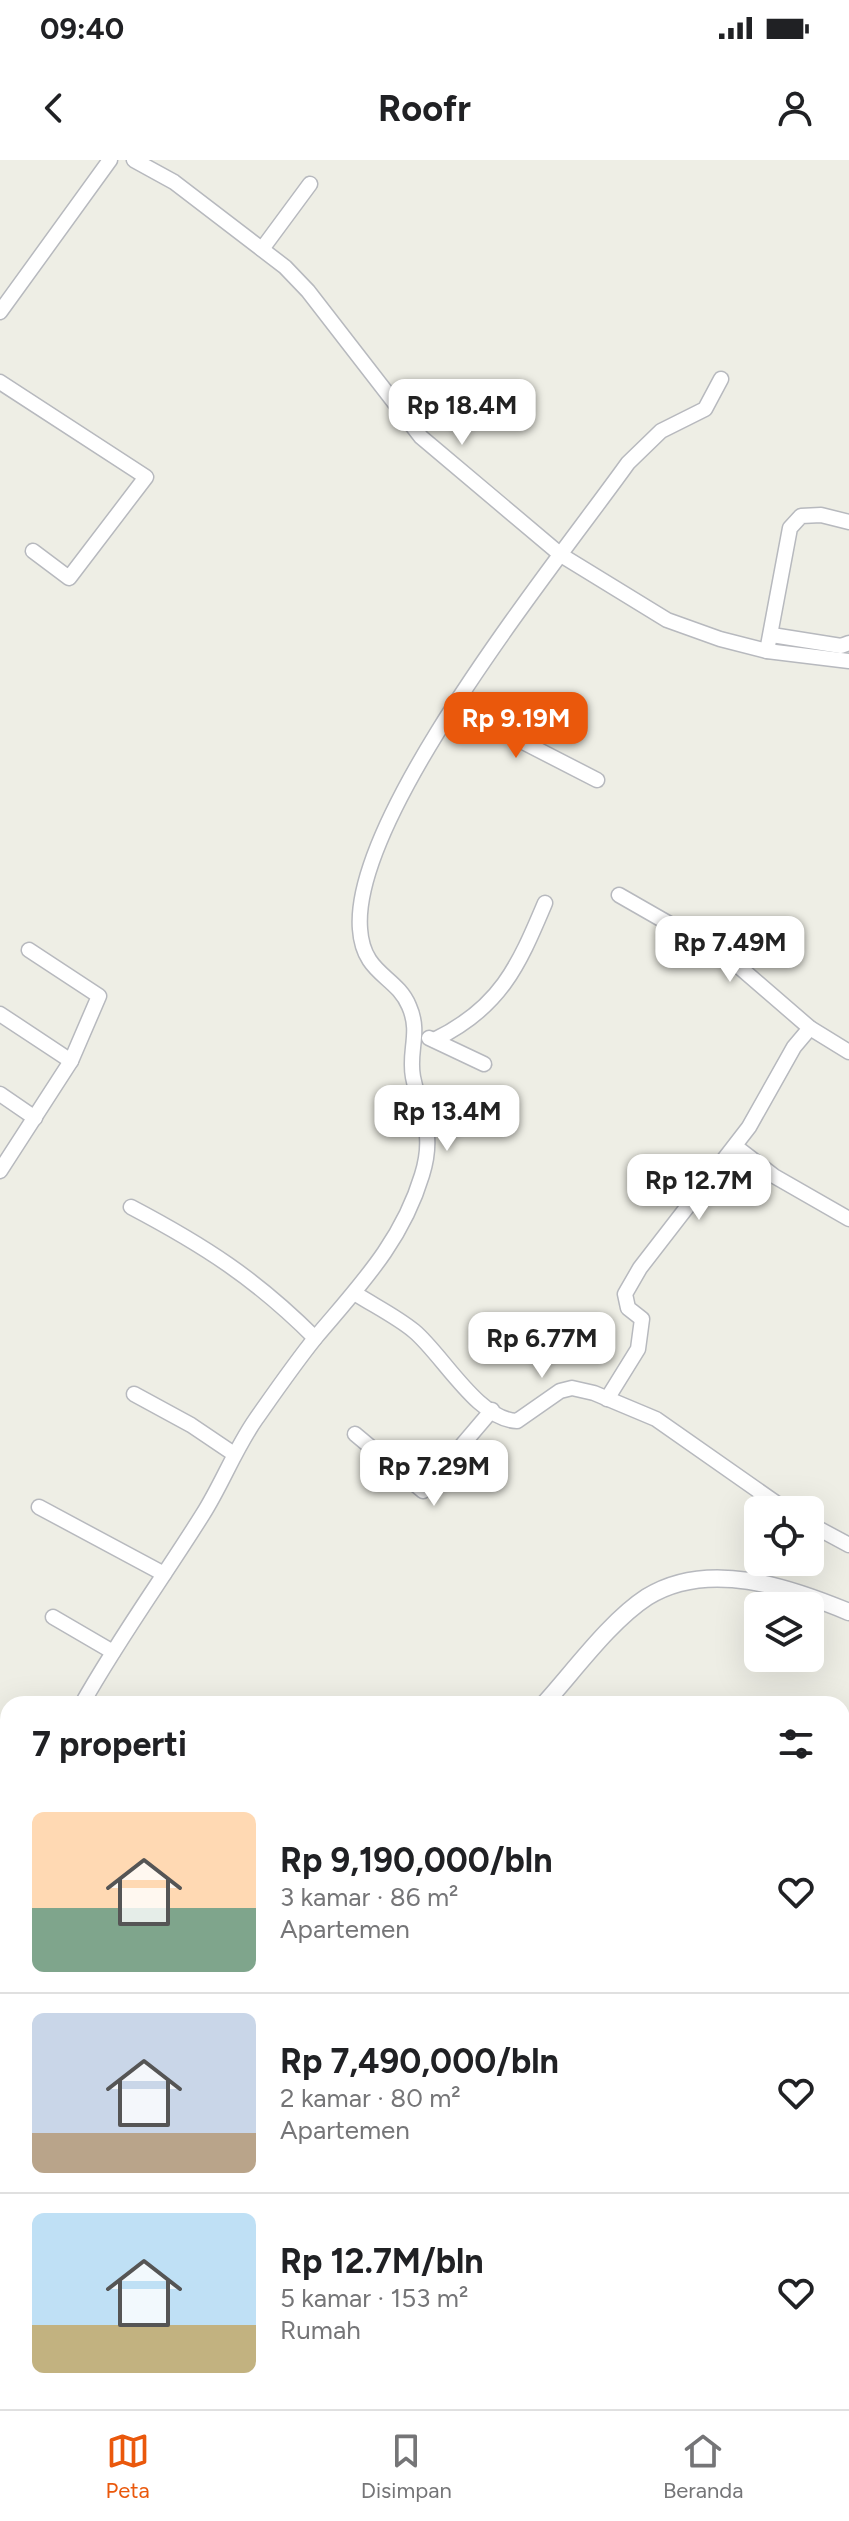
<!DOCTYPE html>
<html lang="id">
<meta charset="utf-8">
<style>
:root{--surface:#fff;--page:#f2f2f2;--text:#202124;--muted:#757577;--line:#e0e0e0;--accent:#ea580c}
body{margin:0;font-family:Figtree,sans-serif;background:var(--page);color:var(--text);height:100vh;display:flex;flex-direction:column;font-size:30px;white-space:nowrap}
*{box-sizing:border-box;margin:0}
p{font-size:26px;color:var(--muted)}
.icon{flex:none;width:44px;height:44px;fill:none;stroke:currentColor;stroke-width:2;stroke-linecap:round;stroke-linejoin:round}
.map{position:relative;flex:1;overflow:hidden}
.panel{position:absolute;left:0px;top:1536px;width:850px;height:714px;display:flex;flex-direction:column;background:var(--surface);border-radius:24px 24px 0 0;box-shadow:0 8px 32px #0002}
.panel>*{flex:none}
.tools{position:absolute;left:744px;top:1336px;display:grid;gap:16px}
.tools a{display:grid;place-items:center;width:80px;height:80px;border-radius:12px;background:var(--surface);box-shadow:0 8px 32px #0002;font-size:40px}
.price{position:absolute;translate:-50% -68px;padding:0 18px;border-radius:16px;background:#fff;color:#222;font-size:26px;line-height:52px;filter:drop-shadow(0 2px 4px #0008)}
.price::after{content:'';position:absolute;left:50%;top:48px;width:24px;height:18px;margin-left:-12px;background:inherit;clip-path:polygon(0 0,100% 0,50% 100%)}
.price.active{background:var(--accent);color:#fff}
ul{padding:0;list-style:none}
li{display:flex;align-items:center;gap:24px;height:200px;padding:0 32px}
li+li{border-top:2px solid var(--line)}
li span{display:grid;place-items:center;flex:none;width:224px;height:160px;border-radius:12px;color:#555}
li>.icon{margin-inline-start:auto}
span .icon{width:96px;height:96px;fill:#fffc;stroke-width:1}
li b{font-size:34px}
h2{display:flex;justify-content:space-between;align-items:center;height:96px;padding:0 32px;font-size:34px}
.status{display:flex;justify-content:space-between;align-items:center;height:56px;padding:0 40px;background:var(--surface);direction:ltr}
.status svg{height:22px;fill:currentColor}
header{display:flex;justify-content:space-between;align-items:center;height:104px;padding:0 32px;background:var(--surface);font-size:36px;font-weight:700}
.tab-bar{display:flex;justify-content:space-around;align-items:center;height:112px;border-top:2px solid var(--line);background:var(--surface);font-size:22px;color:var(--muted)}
.tab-bar a{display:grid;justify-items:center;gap:4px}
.tab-bar .active{color:var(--accent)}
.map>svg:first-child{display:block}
.water{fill:#a9cdfb}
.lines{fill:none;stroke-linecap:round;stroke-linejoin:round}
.service-casing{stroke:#b7b9be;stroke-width:10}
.minor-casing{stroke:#b7b9be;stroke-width:17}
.tertiary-casing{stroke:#b7b9be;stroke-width:19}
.trunk-casing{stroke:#e9c00b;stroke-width:25}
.service{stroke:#fff;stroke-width:7}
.minor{stroke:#fff;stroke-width:14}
.tertiary{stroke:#fff;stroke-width:16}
.trunk{stroke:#faf2a0;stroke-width:22}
</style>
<div class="status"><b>09:40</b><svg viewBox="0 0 49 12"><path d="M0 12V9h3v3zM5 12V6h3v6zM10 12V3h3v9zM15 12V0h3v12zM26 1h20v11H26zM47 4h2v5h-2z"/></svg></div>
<header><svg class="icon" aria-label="back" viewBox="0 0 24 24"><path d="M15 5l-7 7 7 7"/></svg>Roofr<svg class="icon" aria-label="person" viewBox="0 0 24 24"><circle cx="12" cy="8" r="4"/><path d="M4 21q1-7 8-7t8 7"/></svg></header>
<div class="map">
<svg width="849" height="2249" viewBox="0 0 849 2249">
<rect width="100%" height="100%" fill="#eeeee5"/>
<g class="water">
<path d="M849 1970V2050L842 2059V1975Z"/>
<path d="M449 2242H590L595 2249H449Z"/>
</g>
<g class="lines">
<defs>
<path id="service" d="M248 2242 262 2249"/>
<g id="minor">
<path d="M134 0 174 22 285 107 308 131 421 277 561 395 667 460 720 479 767 491 849 501"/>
<path d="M262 89 310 24"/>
<path d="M0 152 110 0"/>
<path d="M0 222 146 317 69 418 33 391"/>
<path d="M772 475 841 486 849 483"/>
<path d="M767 491 790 368 801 356 821 355 849 362"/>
<path d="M460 540 525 583 597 620"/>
<path d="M619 735 729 798 810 868 849 892"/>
<path d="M0 854 71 901"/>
<path d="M429 878 484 904"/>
<path d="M434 880C500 848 518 807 545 743"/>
<path d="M0 934 35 958"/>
<path d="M735 986 774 1016 849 1059"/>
<path d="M0 1011 71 901 99 836 29 790"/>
<path d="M131 1047C205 1086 256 1119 315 1178"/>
<path d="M356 1134C375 1146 397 1157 414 1171 442 1194 478 1260 517 1261L560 1231 572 1228 594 1233 656 1259 786 1350"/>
<path d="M134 1234 191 1265 234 1294"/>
<path d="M607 1239 638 1189 642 1159 628 1148 625 1134 640 1108 749 967 794 887 810 868"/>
<path d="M355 1274 423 1331 492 1250"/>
<path d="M39 1347 164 1414"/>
<path d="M810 1364 849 1385"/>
<path d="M53 1457 113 1492"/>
<path d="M82 1544C119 1478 163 1418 203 1354 222 1324 235 1289 256 1259 275 1232 295 1203 316 1177 359 1126 402 1082 422 1015 435 973 421 956 413 917 408 891 421 873 409 846 396 815 363 815 360 769 351 655 558 401 628 303L661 271 705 249 721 219"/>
<path d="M842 1701 849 1705"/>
<path d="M0 2206 8 2193"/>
<path d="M0 2238 16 2249"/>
</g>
<g id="tertiary">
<path d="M544 1544C574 1511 610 1461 647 1437 708 1399 789 1427 849 1452"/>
<path d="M0 1612 8 1618"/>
</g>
<g id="trunk">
<path d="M0 1958 8 1960"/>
<path d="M0 2044 8 2047"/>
<path d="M587 2242 608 2249"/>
</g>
</defs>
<use href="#service" class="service-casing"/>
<use href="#minor" class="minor-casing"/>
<use href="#tertiary" class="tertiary-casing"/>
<use href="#trunk" class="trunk-casing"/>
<use href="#service" class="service"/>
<use href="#minor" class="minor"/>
<use href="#tertiary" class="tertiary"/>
<use href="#trunk" class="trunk"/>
</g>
</svg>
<div class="tools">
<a><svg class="icon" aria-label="locate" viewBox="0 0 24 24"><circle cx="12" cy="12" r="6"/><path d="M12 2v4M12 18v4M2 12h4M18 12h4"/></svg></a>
<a><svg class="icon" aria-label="layers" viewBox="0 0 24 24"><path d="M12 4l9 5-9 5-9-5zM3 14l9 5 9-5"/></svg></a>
</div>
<b class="price" style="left:462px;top:287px">Rp 18.4M</b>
<b class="price active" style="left:516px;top:600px">Rp 9.19M</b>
<b class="price" style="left:730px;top:824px">Rp 7.49M</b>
<b class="price" style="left:447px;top:993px">Rp 13.4M</b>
<b class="price" style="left:699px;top:1062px">Rp 12.7M</b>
<b class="price" style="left:542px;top:1220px">Rp 6.77M</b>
<b class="price" style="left:434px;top:1348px">Rp 7.29M</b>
<section class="panel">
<h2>7 properti<svg class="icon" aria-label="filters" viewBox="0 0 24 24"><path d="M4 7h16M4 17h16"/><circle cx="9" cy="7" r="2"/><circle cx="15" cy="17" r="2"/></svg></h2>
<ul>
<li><span style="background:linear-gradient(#ffd9b3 60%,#7fa58c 0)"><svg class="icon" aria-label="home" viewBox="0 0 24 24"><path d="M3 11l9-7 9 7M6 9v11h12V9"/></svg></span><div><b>Rp 9,190,000/bln</b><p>3 kamar · 86 m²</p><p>Apartemen</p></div><svg class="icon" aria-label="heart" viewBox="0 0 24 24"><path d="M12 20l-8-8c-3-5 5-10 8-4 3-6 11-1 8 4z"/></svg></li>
<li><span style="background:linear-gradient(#c9d6e8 75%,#b9a48a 0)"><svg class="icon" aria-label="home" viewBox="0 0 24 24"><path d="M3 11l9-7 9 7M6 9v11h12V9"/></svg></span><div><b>Rp 7,490,000/bln</b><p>2 kamar · 80 m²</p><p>Apartemen</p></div><svg class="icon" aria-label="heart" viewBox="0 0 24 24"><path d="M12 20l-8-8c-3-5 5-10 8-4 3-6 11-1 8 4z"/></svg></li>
<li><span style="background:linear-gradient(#bfe0f5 70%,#c2b280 0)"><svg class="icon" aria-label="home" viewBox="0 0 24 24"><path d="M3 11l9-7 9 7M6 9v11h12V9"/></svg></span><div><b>Rp 12.7M/bln</b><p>5 kamar · 153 m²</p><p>Rumah</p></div><svg class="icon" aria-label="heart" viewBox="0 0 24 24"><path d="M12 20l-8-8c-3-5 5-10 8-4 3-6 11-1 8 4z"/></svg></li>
</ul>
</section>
</div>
<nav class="tab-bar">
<a class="active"><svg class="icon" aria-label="map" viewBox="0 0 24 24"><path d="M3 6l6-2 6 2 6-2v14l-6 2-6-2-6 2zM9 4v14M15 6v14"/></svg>Peta</a>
<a><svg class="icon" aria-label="saved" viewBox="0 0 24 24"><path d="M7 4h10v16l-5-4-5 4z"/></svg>Disimpan</a>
<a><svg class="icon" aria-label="home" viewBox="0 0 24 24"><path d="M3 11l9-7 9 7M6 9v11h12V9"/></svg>Beranda</a>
</nav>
